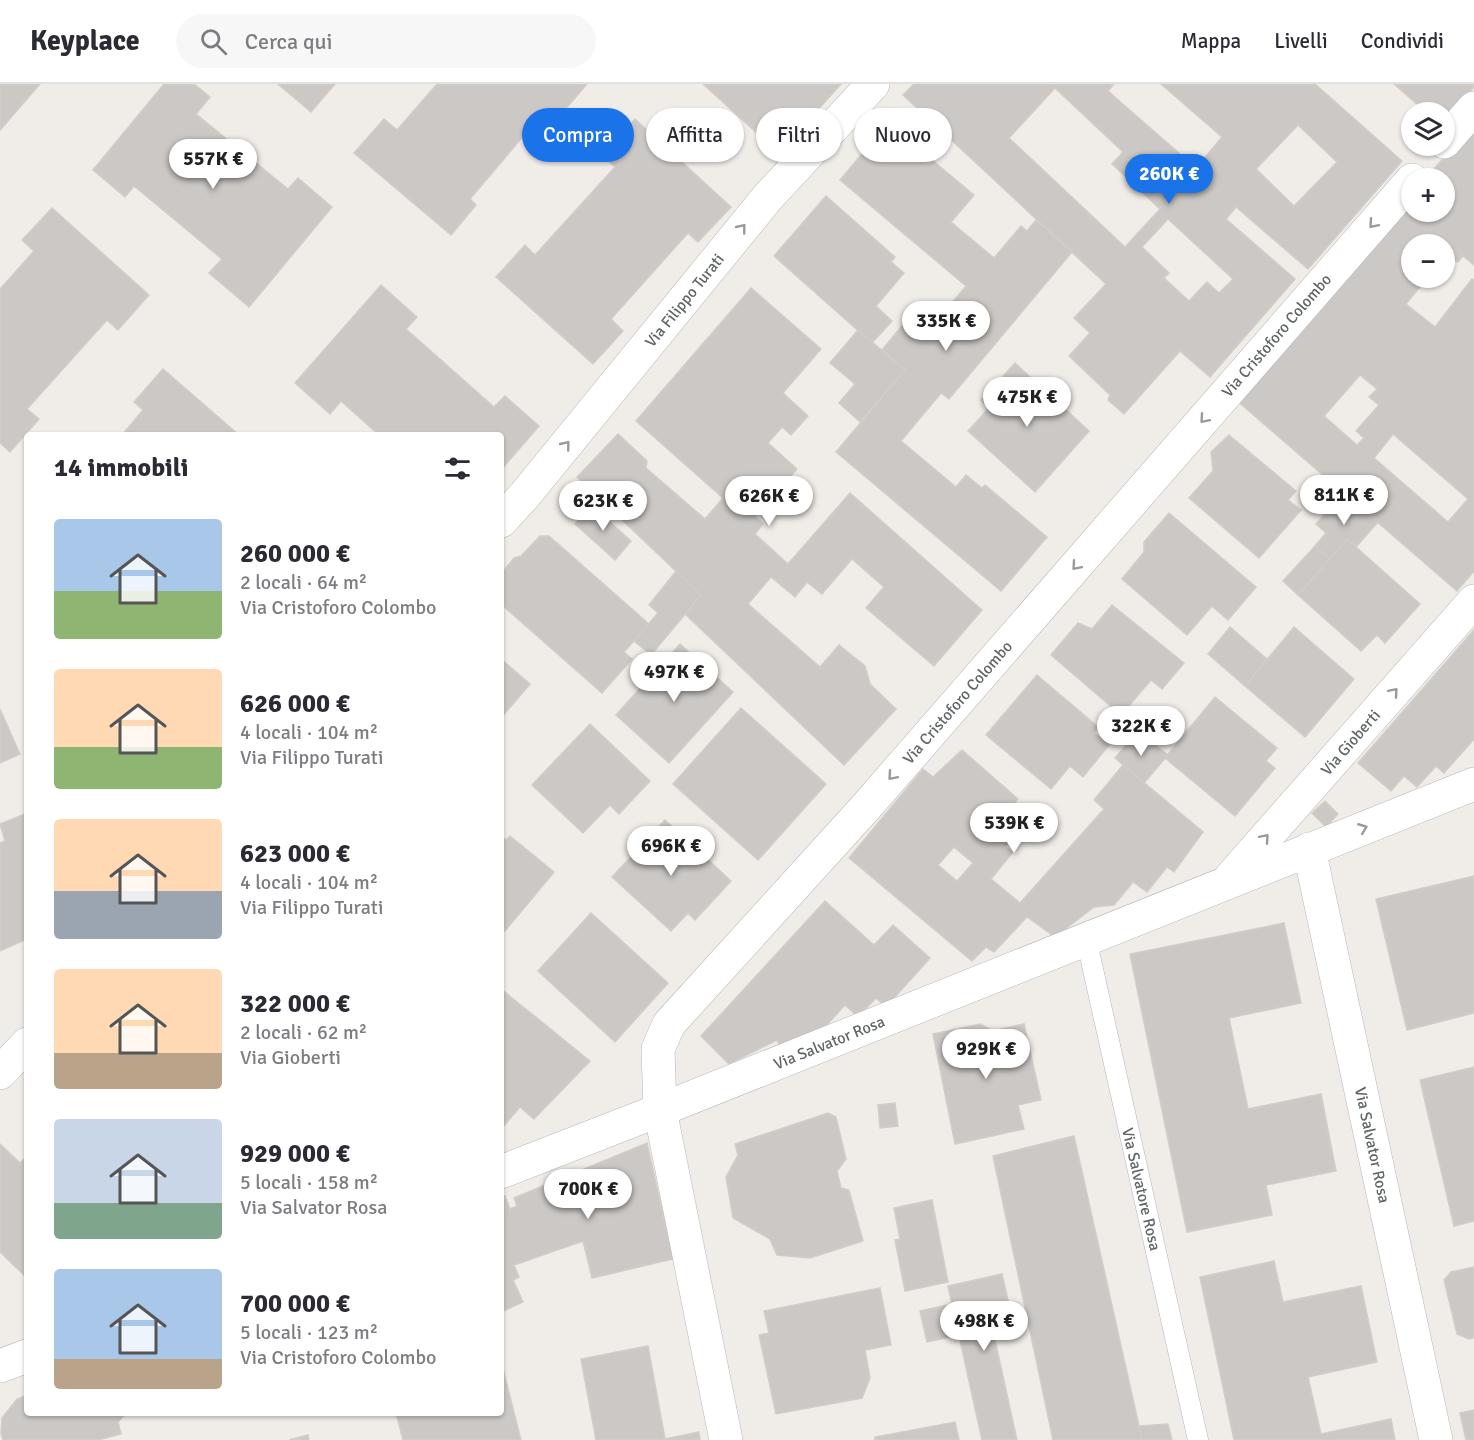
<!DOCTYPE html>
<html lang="it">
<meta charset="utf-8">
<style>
:root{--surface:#fff;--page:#f7f7f7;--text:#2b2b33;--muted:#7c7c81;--line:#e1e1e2;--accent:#1a73e8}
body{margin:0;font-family:Signika,sans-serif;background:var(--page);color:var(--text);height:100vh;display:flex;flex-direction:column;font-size:22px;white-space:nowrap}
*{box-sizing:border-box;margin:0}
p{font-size:20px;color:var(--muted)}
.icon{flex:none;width:33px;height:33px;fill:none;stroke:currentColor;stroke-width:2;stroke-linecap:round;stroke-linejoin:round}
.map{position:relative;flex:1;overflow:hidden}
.details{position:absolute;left:24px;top:348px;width:480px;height:984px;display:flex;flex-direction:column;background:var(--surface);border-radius:6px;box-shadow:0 2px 4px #0004}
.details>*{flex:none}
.banner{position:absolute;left:522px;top:24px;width:570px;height:54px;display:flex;gap:12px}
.buttons{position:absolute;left:1401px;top:18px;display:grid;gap:12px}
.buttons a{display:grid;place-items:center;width:54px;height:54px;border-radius:50%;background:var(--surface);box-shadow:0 2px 4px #0004;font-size:30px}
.price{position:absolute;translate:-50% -51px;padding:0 14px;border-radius:21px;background:#fff;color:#222;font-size:20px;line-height:39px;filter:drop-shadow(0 2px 3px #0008)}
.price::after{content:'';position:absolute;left:50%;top:36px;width:18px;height:14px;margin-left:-9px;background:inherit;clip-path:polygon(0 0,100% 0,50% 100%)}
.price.active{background:var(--accent);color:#fff}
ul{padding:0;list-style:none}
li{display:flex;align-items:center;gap:18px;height:150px;padding:0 30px}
li span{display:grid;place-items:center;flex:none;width:168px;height:120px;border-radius:6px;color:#555}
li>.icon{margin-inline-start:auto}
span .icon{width:72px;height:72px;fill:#fffc;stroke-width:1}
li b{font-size:26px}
h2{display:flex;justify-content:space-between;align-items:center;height:72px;padding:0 30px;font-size:26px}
.chip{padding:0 21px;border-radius:27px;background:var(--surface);box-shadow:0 2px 4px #0004;font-size:21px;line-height:54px}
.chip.active{background:var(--accent);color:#fff}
header{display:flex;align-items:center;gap:36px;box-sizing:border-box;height:84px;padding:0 30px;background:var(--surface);border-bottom:2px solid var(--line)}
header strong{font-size:28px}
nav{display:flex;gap:33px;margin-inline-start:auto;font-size:21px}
.search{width:420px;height:54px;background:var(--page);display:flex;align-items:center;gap:15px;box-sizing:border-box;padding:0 21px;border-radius:33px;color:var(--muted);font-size:22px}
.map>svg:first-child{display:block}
.building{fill:#ccc8c5;stroke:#d4cdc7;stroke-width:1.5;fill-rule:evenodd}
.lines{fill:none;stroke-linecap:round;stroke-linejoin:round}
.service-casing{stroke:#b3b7b9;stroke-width:21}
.minor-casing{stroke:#b3b7b9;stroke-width:34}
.service{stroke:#fff;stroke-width:20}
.minor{stroke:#fff;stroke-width:33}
.oneway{stroke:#989b9c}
.labels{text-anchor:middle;stroke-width:4.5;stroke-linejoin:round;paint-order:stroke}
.street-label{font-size:16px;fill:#606567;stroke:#fff}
</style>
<header>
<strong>Keyplace</strong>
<div class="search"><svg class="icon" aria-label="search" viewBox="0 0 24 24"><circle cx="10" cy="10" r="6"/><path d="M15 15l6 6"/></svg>Cerca qui</div>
<nav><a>Mappa</a><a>Livelli</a><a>Condividi</a></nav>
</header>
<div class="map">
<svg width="1474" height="1356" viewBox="0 0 1474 1356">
<rect width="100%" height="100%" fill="#f0ede9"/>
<g class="building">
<path d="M0 0H40L0 46Z"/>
<path d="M164 0H194L210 13 196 30 288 105 298 94 332 123 249 223 209 189 222 175 134 102 125 113 93 86Z"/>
<path d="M278 0H335L311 28Z"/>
<path d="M437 0H587L558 34 547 24 470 115 476 121 451 151 354 69 384 35 397 46Z"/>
<path d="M703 0H841L779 69Z"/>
<path d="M914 0H1114L1108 7 1196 84 1222 53 1161 0H1315L1402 77 1308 185 1236 123 1226 135 1295 195 1210 293 1180 267 1124 330 1108 316 1110 311 1069 272 1090 249 1074 234 1106 200 903 11ZM1055 4 1123 68 1112 80 1160 125 1125 163 1009 54ZM1298 41 1337 78 1294 122 1256 85ZM1168 135 1233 195 1219 209 1207 198 1189 217 1164 194 1169 189 1142 163Z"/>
<path d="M1394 0H1474V3L1444 37V28H1426Z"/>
<path d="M635 35 731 123 698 158 688 149 611 235 623 247 593 280 496 193 525 161 535 171 615 83 602 72Z"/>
<path d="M888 39 974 111 951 138 994 174 1021 142 1027 147 1036 136 1072 168 949 315 941 309 901 357 956 403 966 391 982 404 985 401 1047 453 1001 507 836 368 905 286 882 266 910 232 928 247 966 202 840 96Z"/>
<path d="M1474 39V181L1463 172 1458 178 1444 171V160H1412V194H1427L1406 220 1435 243 1472 195 1474 196V487L1457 507 1235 315 1412 111V128H1444V94H1426ZM1360 291 1377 305 1369 313 1379 321 1356 347 1364 354 1357 361 1324 332ZM1393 350 1468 415 1448 438 1374 374Z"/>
<path d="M826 112 895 173 891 178 904 189 876 222 892 237 872 259 774 172Z"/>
<path d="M52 124 149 211 118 246 107 236 27 325 39 335 10 368 0 359V205L34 167 22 156Z"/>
<path d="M381 201 417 233 406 245 494 323 505 312 539 342 501 386V351H379L341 317 330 330 295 299Z"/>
<path d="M751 204 821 265 783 309 808 332 791 351 782 343 768 359 797 385 755 432 763 440 755 450 788 480 850 409 982 526 934 582 866 524 884 503 852 475 822 510 807 498 795 513 771 493 748 520 820 583 839 561 865 582 870 600 896 625 844 681 685 530 701 511 577 393 618 350 647 377 646 384 705 435 723 414 636 337Z"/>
<path d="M858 246 905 286 860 338 839 319 855 300 830 279Z"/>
<path d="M1015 279 1089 347 1035 408 968 347 989 324 981 316Z"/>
<path d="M163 285 239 351H122L143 326 134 318Z"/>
<path d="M1229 351 1296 407 1288 416 1301 426 1259 474 1189 414 1213 387 1211 368Z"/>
<path d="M1343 409 1378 438 1356 463 1347 455 1330 475 1315 462 1326 449 1316 440Z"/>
<path d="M591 421 631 457 615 476 575 440Z"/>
<path d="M1169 429 1256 503 1228 536 1212 522 1187 551 1122 495 1144 468V458Z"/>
<path d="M540 452H549L649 540 624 568 632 575 602 609 501 520V490L514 474 521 472Z"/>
<path d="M1347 455 1420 520 1385 559 1377 551 1361 567 1298 511Z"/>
<path d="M1315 462 1330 475 1298 511 1283 497Z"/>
<path d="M676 487 701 511 651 571 634 557 658 529 649 521Z"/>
<path d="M1112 521 1184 579 1162 605 1151 596 1121 631 1051 571 1078 539 1092 545Z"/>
<path d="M1230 543 1267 575 1245 602 1208 570Z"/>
<path d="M1294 543 1354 595 1305 653 1245 602Z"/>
<path d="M1474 546V655L1444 689 1436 682 1417 703 1404 692 1391 707 1358 679Z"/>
<path d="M680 560 733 608 669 679 616 631Z"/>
<path d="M501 575 530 600 501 634Z"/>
<path d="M1037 591 1098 643 1094 649 1109 661 1083 693 1070 682 1051 705 986 651Z"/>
<path d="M1215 613 1277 664 1266 677 1275 684 1235 732 1165 674Z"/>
<path d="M741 624 826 700 758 776 673 700Z"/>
<path d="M0 625 20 670 0 679Z"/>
<path d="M590 640 650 697 619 730 610 721 583 749 532 701Z"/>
<path d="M1138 647 1168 671 1144 699 1115 674Z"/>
<path d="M962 666 1018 715 1010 725 1026 737 1005 763 1013 768 991 795 1020 819 1104 725 1094 716 1123 681 1203 748 1174 788 1167 783 1147 808 1133 798 1114 821 1094 823 1055 853 1027 833 994 868 986 863 972 877 849 774 923 685 933 693ZM954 763 973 779 957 797 938 781Z"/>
<path d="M1325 717 1338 730 1326 743 1312 729Z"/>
<path d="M27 729V855L0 867V759L5 757 0 740Z"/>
<path d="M665 736 731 797 695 836 688 829 671 847 612 793Z"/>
<path d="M501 752 506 756 510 752 554 788 505 847 501 844Z"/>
<path d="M1474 792V929L1407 946 1376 815Z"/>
<path d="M825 817 874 861 893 841 930 874 886 923 876 914 858 933 845 921 825 943 781 964 777 956 729 980 701 952Z"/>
<path d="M591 829 668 899 615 958 538 887Z"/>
<path d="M1284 839 1301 919 1229 934 1248 1025 1321 1010 1336 1087 1266 1101 1272 1131 1187 1148 1130 870Z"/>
<path d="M501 905 590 977 534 1035 520 1023 502 1044Z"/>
<path d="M980 940 993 947 1024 940 1041 1016 1018 1021 1024 1045 955 1060 933 950Z"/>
<path d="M1474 983V1137L1454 1142 1420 996Z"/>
<path d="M895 1019 898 1042 880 1044 878 1021Z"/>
<path d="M828 1029 836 1033 846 1075 837 1087 841 1104 849 1106 863 1157 810 1174 777 1171 770 1155 733 1134 726 1093 738 1071 735 1060Z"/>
<path d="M1074 1052 1139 1342 1142 1356H1053L993 1072Z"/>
<path d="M647 1059 673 1175 592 1194 583 1157 514 1181 519 1193 513 1196 523 1218 501 1228V1113L505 1112 510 1125 517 1122 514 1114Z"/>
<path d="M0 1060 20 1079 27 1072V1194L0 1168Z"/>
<path d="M932 1116 948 1198 905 1207 895 1156 900 1155 894 1124Z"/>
<path d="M1274 1177 1283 1218 1361 1202 1377 1278 1308 1293 1321 1350 1391 1335 1395 1356H1234L1200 1193Z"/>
<path d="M1474 1183V1254L1469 1255 1457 1250 1444 1196 1451 1188Z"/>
<path d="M1002 1190 1012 1234 991 1238 1017 1356H982L948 1202Z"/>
<path d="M880 1204 891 1261 865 1266 870 1294 862 1314 776 1330 759 1251 769 1249 764 1227Z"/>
<path d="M952 1220 959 1251 927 1258 920 1227Z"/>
<path d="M648 1262 665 1355 699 1348 700 1356H596L581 1275Z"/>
<path d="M501 1285H503L521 1356H403L396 1329H501Z"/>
<path d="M27 1311V1329H126L118 1338 121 1350 98 1356H3L1 1349 2 1334 17 1315Z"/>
<path d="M1474 1326V1356H1466L1460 1329Z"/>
<path d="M955 1338 959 1356H875V1353Z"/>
<path d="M1168 1340 1172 1356H1142L1139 1342Z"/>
<path d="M308 1351 309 1356H289Z"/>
</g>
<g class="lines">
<defs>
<path id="service" d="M1086 854 1198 1356"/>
<g id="minor">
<path d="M1444 58 1474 24"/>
<path d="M501 437 524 412 768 113 873 0"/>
<path d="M1309 765 1436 1356"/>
<path d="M1231 793 1474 517"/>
<path d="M0 989 27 960"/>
<path d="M501 1088 660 1026 1474 700"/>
<path d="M0 1282 27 1272"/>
<path d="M726 1356 660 1026 658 965 669 940 866 723 1412 96"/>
</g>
</defs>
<use href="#service" class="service-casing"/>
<use href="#minor" class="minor-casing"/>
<use href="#service" class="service"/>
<use href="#minor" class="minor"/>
</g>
<defs><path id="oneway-chevron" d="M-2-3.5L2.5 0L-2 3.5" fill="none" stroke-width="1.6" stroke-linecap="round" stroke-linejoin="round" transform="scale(1.5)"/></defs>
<g class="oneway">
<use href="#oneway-chevron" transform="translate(1373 140) rotate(131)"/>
<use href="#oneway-chevron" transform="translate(742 144) rotate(-51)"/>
<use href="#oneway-chevron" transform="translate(1204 335) rotate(131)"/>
<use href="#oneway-chevron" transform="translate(566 361) rotate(-51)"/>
<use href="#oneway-chevron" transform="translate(1076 482) rotate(131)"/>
<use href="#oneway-chevron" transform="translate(1394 608) rotate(-49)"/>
<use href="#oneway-chevron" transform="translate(892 692) rotate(131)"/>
<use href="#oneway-chevron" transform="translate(1363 744) rotate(-22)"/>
<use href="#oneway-chevron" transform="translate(1265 754) rotate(-49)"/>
</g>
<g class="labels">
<g class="street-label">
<text transform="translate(684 216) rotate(-51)" y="6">Via Filippo Turati</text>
<text transform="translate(1276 251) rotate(-49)" y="6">Via Cristoforo Colombo</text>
<text transform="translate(957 618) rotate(-49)" y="6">Via Cristoforo Colombo</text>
<text transform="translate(1350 658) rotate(-49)" y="6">Via Gioberti</text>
<text transform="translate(829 958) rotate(-22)" y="6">Via Salvator Rosa</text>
<text transform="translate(1373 1061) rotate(78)" y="6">Via Salvator Rosa</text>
<text transform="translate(1142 1105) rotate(77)" y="6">Via Salvatore Rosa</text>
</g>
</g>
</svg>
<div class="buttons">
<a><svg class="icon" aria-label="layers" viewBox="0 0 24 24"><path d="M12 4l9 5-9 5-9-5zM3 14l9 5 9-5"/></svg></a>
<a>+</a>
<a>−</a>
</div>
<b class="price" style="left:213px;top:106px">557K €</b>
<b class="price active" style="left:1169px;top:121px">260K €</b>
<b class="price" style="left:946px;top:268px">335K €</b>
<b class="price" style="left:1027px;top:344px">475K €</b>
<b class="price" style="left:1344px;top:442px">811K €</b>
<b class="price" style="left:769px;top:443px">626K €</b>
<b class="price" style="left:603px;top:448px">623K €</b>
<b class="price" style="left:674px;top:619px">497K €</b>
<b class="price" style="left:1141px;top:673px">322K €</b>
<b class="price" style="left:1014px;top:770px">539K €</b>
<b class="price" style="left:671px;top:793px">696K €</b>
<b class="price" style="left:986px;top:996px">929K €</b>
<b class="price" style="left:588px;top:1136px">700K €</b>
<b class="price" style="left:984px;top:1268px">498K €</b>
<div class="banner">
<a class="chip active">Compra</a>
<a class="chip">Affitta</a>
<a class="chip">Filtri</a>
<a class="chip">Nuovo</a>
</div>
<section class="details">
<h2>14 immobili<svg class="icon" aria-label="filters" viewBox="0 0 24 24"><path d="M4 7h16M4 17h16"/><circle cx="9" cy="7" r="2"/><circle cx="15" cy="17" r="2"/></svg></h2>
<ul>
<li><span style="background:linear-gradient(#a9c7e8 60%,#8fb573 0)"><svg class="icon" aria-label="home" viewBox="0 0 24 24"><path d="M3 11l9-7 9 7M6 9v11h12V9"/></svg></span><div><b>260 000 €</b><p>2 locali · 64 m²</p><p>Via Cristoforo Colombo</p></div></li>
<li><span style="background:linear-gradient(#ffd9b3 65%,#8fb573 0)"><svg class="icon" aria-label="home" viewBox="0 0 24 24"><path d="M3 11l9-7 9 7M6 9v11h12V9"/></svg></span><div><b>626 000 €</b><p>4 locali · 104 m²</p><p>Via Filippo Turati</p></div></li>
<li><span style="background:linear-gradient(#ffd9b3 60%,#9aa5b1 0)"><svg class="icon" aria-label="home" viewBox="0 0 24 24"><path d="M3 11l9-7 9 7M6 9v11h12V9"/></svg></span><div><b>623 000 €</b><p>4 locali · 104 m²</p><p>Via Filippo Turati</p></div></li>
<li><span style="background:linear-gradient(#ffd9b3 70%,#b9a48a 0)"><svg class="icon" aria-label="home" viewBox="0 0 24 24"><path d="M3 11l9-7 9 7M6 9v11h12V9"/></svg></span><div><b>322 000 €</b><p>2 locali · 62 m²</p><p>Via Gioberti</p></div></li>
<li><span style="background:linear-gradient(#c9d6e8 70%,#7fa58c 0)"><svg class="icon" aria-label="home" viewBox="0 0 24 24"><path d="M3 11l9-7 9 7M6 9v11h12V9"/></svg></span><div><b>929 000 €</b><p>5 locali · 158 m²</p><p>Via Salvator Rosa</p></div></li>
<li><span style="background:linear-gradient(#a9c7e8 75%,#b9a48a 0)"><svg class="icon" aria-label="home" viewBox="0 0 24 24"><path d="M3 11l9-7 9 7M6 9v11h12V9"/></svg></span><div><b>700 000 €</b><p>5 locali · 123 m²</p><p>Via Cristoforo Colombo</p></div></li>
</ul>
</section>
</div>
